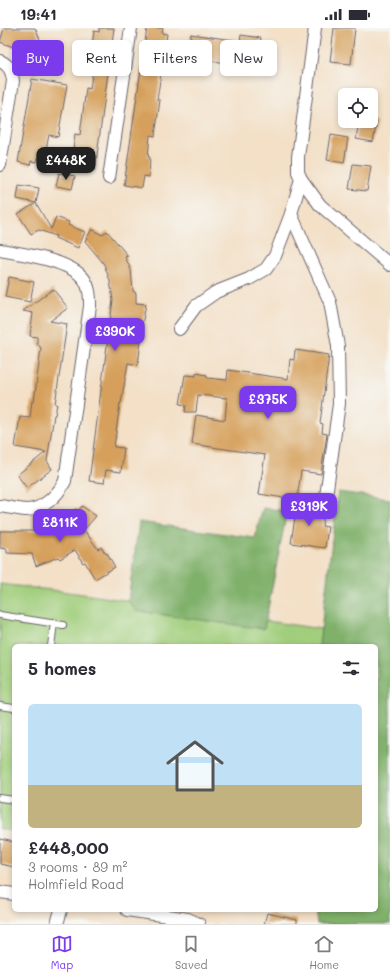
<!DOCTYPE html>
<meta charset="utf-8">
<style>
:root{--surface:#fff;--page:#f2f2f3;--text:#2b2b33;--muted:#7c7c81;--line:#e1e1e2;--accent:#7c3aed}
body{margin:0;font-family:Mali,sans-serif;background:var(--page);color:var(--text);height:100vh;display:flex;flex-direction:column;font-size:15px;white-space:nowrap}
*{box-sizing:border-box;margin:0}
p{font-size:13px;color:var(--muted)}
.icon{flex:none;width:22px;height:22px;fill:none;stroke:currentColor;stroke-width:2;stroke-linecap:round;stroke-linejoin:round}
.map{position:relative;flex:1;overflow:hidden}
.drawer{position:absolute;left:12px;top:616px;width:366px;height:268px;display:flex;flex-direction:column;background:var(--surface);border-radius:6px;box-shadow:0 2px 6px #0003}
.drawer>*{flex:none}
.guide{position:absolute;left:12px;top:12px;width:366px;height:36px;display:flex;gap:8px}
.buttons{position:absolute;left:338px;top:60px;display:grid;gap:8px}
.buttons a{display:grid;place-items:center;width:40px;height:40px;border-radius:6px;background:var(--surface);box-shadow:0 2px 6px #0003;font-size:20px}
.price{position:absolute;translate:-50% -34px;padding:0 9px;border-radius:8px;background:var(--accent);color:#fff;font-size:13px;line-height:26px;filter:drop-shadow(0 1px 2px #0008)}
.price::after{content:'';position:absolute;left:50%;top:24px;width:12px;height:9px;margin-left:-6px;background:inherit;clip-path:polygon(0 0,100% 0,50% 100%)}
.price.current{background:#222;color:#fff}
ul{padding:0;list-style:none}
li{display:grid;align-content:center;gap:8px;height:212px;padding:0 16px}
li+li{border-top:1px solid var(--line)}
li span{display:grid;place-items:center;height:124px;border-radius:6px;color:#555}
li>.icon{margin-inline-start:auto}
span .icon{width:72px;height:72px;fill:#fffc;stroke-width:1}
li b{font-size:17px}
h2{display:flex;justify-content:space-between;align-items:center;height:48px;padding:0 16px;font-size:17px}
.tag{padding:0 14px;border-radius:6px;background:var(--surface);box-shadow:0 2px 6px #0003;font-size:14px;line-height:36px}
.tag.current{background:var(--accent);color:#fff}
.status{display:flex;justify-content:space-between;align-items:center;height:28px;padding:0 20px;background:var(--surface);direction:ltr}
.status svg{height:11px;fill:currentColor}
.dock{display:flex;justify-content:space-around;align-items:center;height:56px;border-top:1px solid var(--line);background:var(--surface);font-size:11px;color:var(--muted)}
.dock a{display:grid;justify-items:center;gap:2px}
.dock .current{color:var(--accent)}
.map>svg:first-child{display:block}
.green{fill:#a1ce7b;stroke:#62785b}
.forest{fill:#80b16b;stroke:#516a53}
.building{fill:#d6a05b}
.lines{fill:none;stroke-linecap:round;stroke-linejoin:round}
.service-casing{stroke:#6b646c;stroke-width:8}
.minor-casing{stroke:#6b646c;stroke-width:14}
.service{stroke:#fff;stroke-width:6}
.minor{stroke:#fff;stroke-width:12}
</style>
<div class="status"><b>19:41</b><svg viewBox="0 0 49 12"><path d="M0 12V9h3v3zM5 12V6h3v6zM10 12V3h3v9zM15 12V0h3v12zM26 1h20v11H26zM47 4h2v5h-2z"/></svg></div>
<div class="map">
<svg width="390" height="896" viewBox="0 0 390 896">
<rect width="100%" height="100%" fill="#f6f6f2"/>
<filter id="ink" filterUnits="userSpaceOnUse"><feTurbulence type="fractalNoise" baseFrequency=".025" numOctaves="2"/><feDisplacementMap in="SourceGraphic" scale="8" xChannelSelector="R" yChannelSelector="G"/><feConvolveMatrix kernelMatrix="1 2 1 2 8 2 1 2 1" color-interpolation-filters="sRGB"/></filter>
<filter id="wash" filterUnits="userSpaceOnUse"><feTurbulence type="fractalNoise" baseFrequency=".012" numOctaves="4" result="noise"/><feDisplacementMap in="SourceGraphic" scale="16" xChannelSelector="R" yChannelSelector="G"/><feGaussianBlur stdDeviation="0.9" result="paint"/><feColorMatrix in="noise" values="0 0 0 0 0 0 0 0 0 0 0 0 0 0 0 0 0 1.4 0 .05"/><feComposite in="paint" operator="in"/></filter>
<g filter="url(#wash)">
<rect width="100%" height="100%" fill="#f3e0c7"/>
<path class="green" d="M0 556 76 565 321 601 319 618H14V803L0 801Z"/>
<g class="forest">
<path d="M338 464 390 471V896H317L315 882H376V618H319Z"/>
<path d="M263 480 287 483 264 601 136 583 128 573 139 494 255 510Z"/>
</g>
<g id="blocks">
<g class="building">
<path d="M4 0H35L53 41 32 46 21 22 0 14Z"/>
<path d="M99 0H114L95 142 71 138 75 106 80 107 86 60 90 61 95 25H91L94 3 99 4Z"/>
<path d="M147 0H163L162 5 167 6 157 72H160L155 108 150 107 148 129H150L149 149 144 148 142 160 124 157Z"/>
<path d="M334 0H355L351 36 330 34Z"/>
<path d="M191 6 240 13 241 7 261 10 258 34 244 32V35L239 34V37L188 29Z"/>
<path d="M32 51 67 57 58 109 49 107 44 131 38 130 37 134 31 133 30 137 18 134Z"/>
<path d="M359 93H377L373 114 356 111Z"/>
<path d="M331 107 348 110 344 135 327 132Z"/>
<path d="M353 136 371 138 367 163 349 161Z"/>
<path d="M59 145 75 148 72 161 56 158Z"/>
<path d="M19 157 39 160 36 175 17 171Z"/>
<path d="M36 175 51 201 56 189 69 194 68 197 85 204 78 220 55 210 56 208 39 202 31 206 18 186Z"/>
<path d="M92 201 102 207 107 203 128 228 125 229 131 242 133 263 136 265V275L146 276 139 313H141L138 337 128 335 121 375H120L114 419 124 420 121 444 106 442 104 455 89 453 113 272 110 253 104 236 85 213Z"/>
<path d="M9 249 34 254 30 274 5 269Z"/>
<path d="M53 261 68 280 50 293 67 296 55 376H57L55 387H54L47 433 52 441 27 460 17 447 46 424 15 419 20 389 30 390 32 373 34 374 41 320 37 315V309L30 308 33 285 23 283Z"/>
<path d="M295 322 329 327 320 395 323 396 322 405 327 406 321 446 301 443 297 472 259 466 265 427 192 416 196 387 225 392 227 370 198 367 196 384H185L186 377 180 376 185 347 196 348V345L207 347V350L227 352 228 342 288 351 290 331 294 332Z"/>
<path d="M297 476 319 480V482L324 483 322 498 328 499 325 520 291 515Z"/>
<path d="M82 478 96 488 84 502 98 521 101 519 106 526 107 525 115 539 95 551 85 534 83 535 75 522 60 531 58 529 36 538 32 526 7 525V521L0 520V503H38L51 498 61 492 76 481 78 483Z"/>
<path d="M0 811 14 814V839L0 836Z"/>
<path d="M267 885 297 892V896H264Z"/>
</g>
</g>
</g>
<g filter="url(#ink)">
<use href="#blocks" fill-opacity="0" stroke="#6b646c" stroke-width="1"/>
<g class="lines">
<defs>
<g id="service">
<path d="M0 587 63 597"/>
<path d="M51 618 54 595"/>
<path d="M0 678 14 680"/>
<path d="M0 770 14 772"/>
</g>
<g id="minor">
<path d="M0 33C9 37 12 43 13 53L0 137"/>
<path d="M109 150 131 0"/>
<path d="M301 151 320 177 390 237"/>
<path d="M291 186 330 274 338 318 339 376 326 468"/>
<path d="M0 222C23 226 70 232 84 251 90 260 90 269 90 278L65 453C58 467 43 482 26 482 17 481 8 479 0 478"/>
<path d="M179 301 196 278 216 264 249 251 266 241 275 228 291 186 301 151 298 144V129L315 0"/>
<path d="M0 864 14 866"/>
<path d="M127 882 188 891 199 896"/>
<path d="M57 896 61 882"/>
</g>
</defs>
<use href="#service" class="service-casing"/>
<use href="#minor" class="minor-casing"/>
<use href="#service" class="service"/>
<use href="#minor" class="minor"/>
</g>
</g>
</svg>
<div class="buttons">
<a><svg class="icon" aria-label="locate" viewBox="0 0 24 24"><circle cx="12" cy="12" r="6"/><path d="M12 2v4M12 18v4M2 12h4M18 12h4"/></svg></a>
</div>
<b class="price current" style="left:66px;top:153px">£448K</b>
<b class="price" style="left:115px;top:324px">£390K</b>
<b class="price" style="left:268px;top:392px">£375K</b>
<b class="price" style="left:309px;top:499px">£319K</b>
<b class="price" style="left:60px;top:515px">£811K</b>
<div class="guide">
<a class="tag current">Buy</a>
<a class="tag">Rent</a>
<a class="tag">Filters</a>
<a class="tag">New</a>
</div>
<section class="drawer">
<h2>5 homes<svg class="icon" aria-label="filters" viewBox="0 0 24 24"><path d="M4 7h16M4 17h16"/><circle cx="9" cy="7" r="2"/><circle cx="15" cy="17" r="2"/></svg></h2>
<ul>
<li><span style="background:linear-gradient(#bfe0f5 65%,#c2b280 0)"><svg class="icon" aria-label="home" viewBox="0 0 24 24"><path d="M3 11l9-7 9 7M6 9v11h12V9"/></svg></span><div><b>£448,000</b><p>3 rooms · 89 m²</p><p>Holmfield Road</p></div></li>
</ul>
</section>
</div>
<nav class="dock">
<a class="current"><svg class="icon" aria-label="map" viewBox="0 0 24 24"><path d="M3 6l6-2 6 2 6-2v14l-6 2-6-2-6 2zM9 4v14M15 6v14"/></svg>Map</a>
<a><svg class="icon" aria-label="saved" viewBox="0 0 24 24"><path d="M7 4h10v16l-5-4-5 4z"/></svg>Saved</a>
<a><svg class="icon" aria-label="home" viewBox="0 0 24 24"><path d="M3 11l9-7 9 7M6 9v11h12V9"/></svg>Home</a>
</nav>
